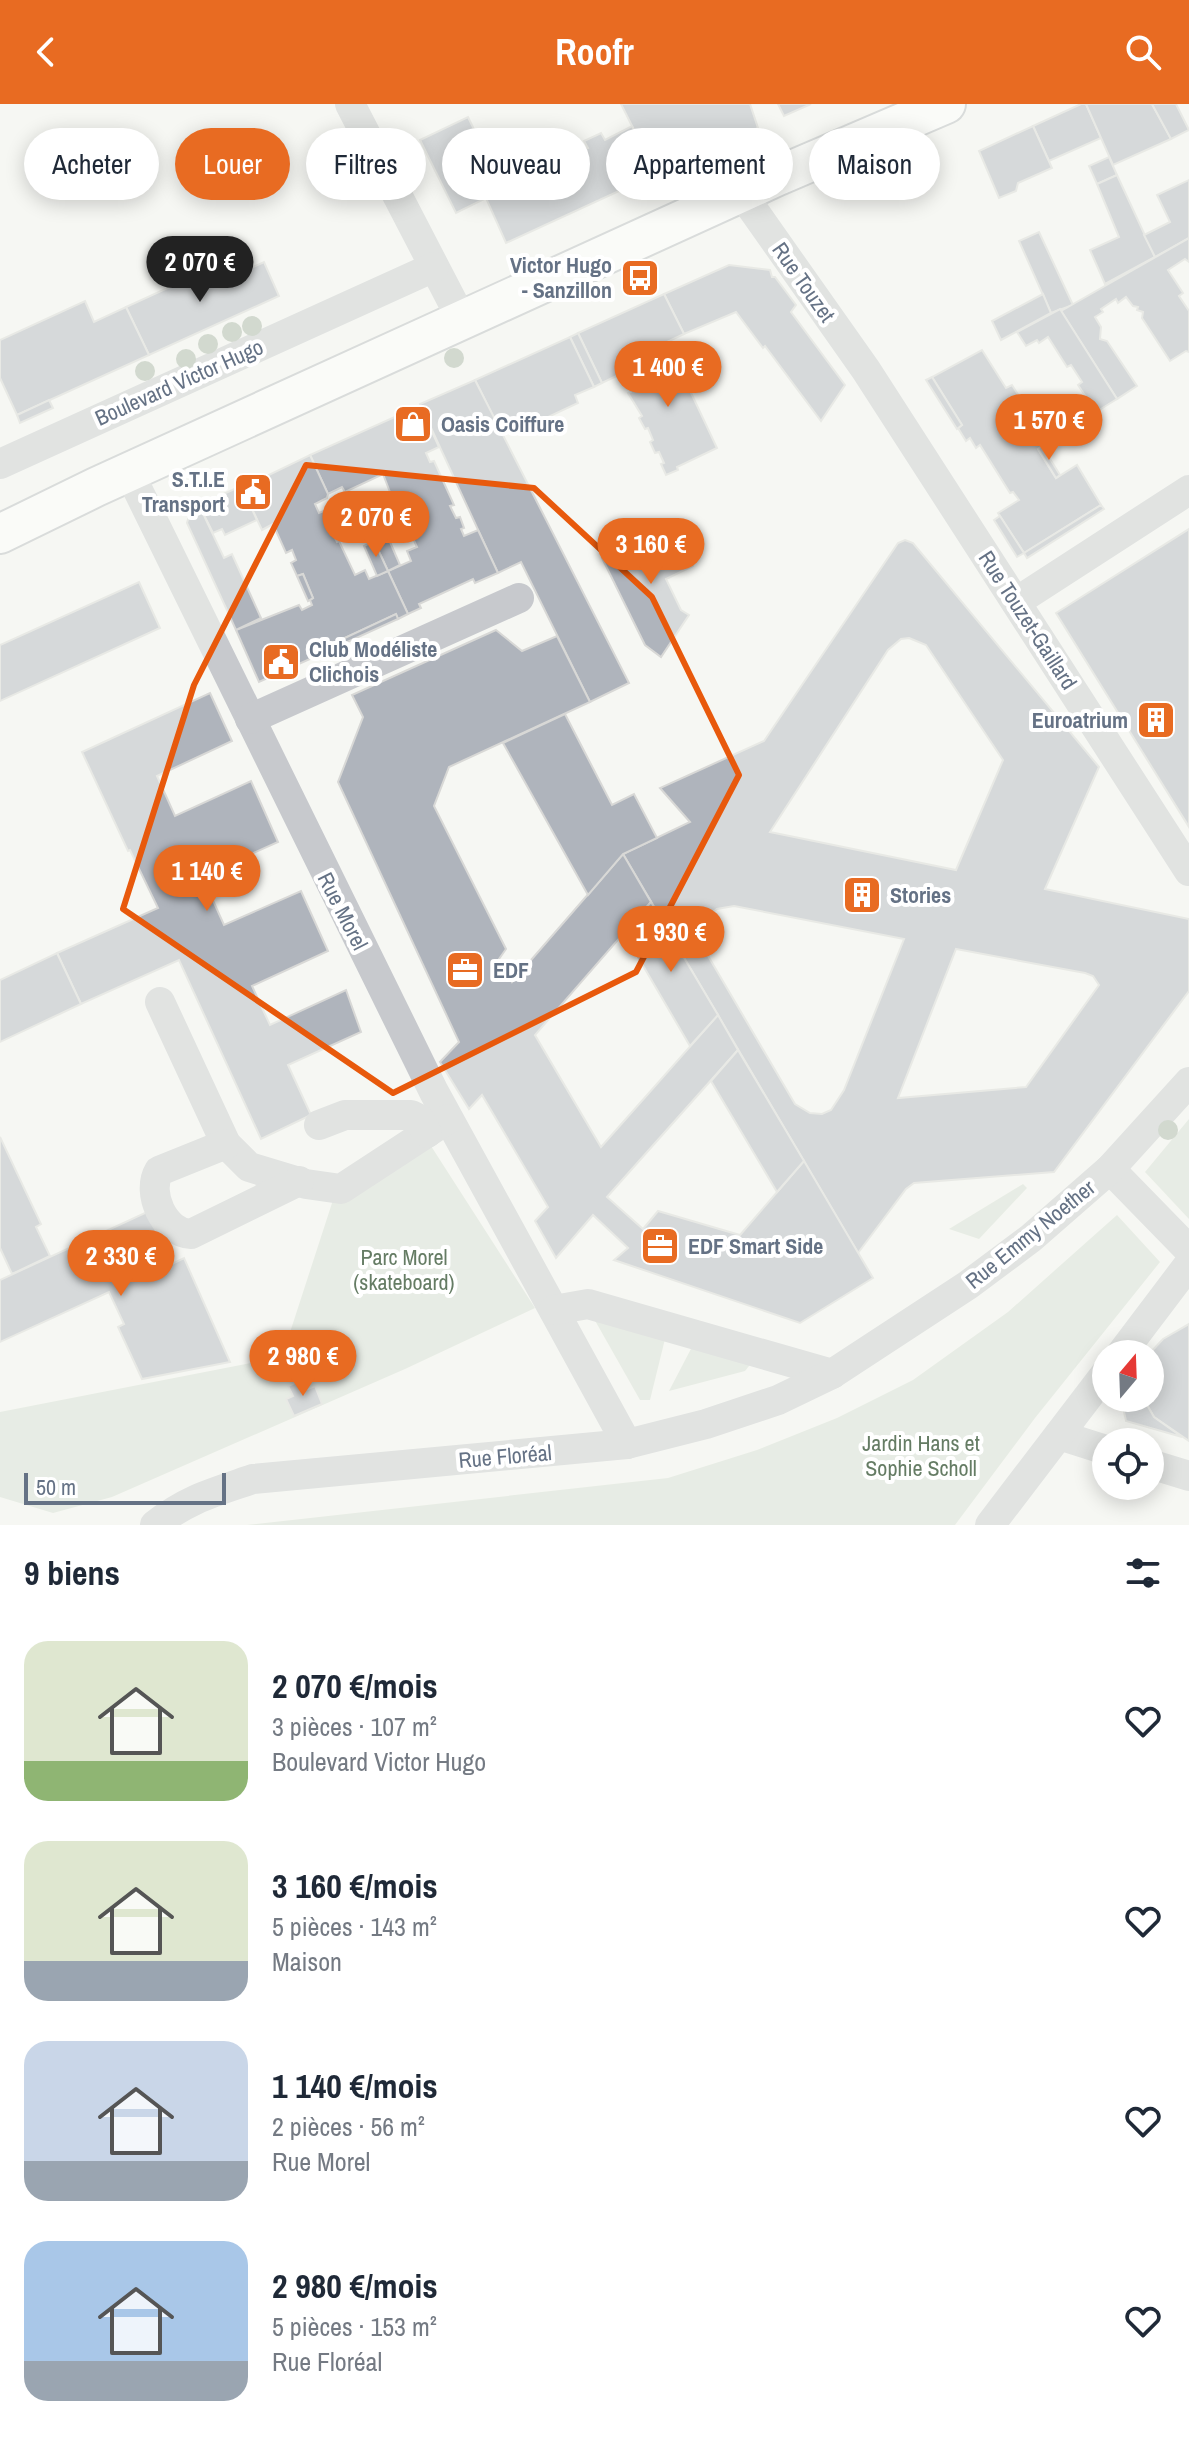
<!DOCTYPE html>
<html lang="fr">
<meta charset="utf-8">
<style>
:root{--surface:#fff;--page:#f2f2f3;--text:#1f2937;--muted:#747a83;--accent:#e86b22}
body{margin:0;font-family:"Archivo Narrow",sans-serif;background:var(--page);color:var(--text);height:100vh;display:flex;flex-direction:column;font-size:30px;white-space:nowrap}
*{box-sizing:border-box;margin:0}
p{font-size:26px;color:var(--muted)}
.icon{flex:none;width:44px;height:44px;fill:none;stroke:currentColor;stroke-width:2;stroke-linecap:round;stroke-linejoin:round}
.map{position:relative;height:1421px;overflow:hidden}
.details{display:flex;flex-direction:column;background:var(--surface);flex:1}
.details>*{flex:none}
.top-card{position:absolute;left:24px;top:24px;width:1142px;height:72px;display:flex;gap:16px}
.needle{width:52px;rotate:19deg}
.fabs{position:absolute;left:1092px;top:1236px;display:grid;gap:16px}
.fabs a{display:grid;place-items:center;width:72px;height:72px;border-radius:50%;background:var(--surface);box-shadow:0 4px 20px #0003;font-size:40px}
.scale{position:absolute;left:24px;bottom:20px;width:202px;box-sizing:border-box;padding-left:8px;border:4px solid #657285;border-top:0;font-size:22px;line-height:28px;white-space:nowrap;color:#657285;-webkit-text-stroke:6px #fff;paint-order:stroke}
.price{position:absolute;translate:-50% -68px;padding:0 18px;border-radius:28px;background:var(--accent);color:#fff;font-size:26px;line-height:52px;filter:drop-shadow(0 2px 4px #0008)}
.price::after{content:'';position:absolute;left:50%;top:48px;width:24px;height:18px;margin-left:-12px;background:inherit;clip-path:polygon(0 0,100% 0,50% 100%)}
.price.on{background:#222;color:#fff}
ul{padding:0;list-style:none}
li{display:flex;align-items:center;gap:24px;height:200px;padding:0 24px}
li span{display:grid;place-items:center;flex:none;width:224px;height:160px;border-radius:24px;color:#555}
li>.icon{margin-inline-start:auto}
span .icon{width:96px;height:96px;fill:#fffc;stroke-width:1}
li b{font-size:34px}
h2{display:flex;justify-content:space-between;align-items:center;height:96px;padding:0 24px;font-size:34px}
.tag{padding:0 28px;border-radius:36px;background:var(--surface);box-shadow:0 4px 20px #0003;font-size:28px;line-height:72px}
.tag.on{background:var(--accent);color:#fff}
header{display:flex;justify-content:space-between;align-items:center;height:104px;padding:0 24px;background:var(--accent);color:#fff;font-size:36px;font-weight:700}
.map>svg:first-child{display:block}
.green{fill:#d6ded4}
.building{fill:#afb4bc;stroke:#d8d8d6;stroke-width:2;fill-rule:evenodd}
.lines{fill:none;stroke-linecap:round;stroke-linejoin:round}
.major-casing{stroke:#b7babf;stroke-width:42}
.minor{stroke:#c7c9cd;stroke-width:30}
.major{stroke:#fff;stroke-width:38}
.tree{fill:#a6b3a4}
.marked{fill:none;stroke:#e8590c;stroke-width:6;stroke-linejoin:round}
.labels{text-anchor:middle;stroke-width:8;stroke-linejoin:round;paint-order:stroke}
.poi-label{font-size:22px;font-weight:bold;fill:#657285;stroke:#fff;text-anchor:start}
.street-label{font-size:22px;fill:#657285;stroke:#fff}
.park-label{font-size:22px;fill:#657c64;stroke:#fff}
</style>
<header><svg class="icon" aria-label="back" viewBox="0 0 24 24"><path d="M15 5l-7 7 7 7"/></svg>Roofr<svg class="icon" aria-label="search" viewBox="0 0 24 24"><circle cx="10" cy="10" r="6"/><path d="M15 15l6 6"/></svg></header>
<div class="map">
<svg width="1189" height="1421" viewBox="0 0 1189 1421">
<rect width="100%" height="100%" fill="#f6f7f3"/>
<g class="green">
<path d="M1189 1015V1115L1145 1068Z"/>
<path d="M431 1042 535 1204 405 1265 112 1393 53 1409 0 1393V1308L282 1253 333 1096Z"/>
<path d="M1023 1080 1027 1084 979 1135 949 1125Z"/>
<path d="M1117 1111 1160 1158 1035 1314 955 1421H247L668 1374 757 1346 837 1314 913 1276 1008 1208Z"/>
<path d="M593 1213 665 1235 650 1296H640Z"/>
<path d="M693 1241 753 1257 745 1267 669 1287Z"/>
</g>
<g class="building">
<path d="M621 0H750L758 24 656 70Z"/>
<path d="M778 0H811L784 12Z"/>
<path d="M1081 0H1086L1101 34 1049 57 1033 22Z"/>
<path d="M1086 0H1152L1171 35 1113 61Z"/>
<path d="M1152 0H1176L1189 26 1171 35Z"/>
<path d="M468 13 481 40 489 37 498 54 490 58 504 86 515 80 512 73 529 64 532 71 588 44 584 37 601 29 605 36 632 22 656 70 506 139 486 94 456 109 420 36Z"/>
<path d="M1033 22 1052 64 1018 79 1016 87 999 94 979 47Z"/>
<path d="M1109 53 1117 71 1097 80 1089 62Z"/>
<path d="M1117 71 1155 153 1105 180 1090 146 1119 133 1097 80Z"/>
<path d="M1189 76V134L1155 153 1144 131 1170 118 1157 91Z"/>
<path d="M1039 128 1073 201 1051 209 1019 137Z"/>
<path d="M1189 134V158L1185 155 1168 166 1183 189 1179 192 1189 207V248L1186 247 1170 257 1142 214 1143 208 1137 206 1138 203 1133 202 1126 193 1118 199 1116 195 1101 205 1103 208 1095 213 1101 223 1100 235 1107 237 1137 282 1117 295 1061 207Z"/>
<path d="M233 154 240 169 264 158 279 192 149 251 126 203Z"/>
<path d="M729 161 770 166 772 173H775L796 201 791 208 845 281 821 317 765 242 763 244 736 208 684 230 664 190Z"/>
<path d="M664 190 684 230 667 238 669 242 634 258 633 254 620 259 625 268 602 279 578 229Z"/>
<path d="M1043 190 1051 209 1001 236 992 217Z"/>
<path d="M85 197 94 218 126 203 149 251 17 311 0 274V236Z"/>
<path d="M1060 205 1117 295 1096 308 1078 281 1082 278 1071 261 1067 263 1048 233 1039 239 1037 236 1026 242 1017 228Z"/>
<path d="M578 229 602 279 594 283 570 233Z"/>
<path d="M570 233 594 283 575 291 578 299 525 324 522 317 500 326 475 276Z"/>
<path d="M669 242 717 344 677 363 678 366 666 371 661 360 664 359 659 348 655 349 650 338 653 336 648 324 645 325 639 314 642 312 628 289 631 288 625 276 627 274 620 259 633 254 634 258Z"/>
<path d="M982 246 1006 284 1012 281 1024 300 1018 304 1042 342 1038 345 1056 374 1077 361 1101 401 1024 449 998 409 1019 396 1013 388 1010 389 980 341 976 344 970 334 966 337 958 324 962 321 932 273Z"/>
<path d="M932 273 962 321 957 325 926 276Z"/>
<path d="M475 276 629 579 590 598 521 458 498 469 420 300Z"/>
<path d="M49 296 53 304 20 319 17 311Z"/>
<path d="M421 304 439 343 426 349 430 358 434 357 454 401 450 402 456 414 460 413 464 424 461 425 464 432 478 426 498 469 475 479 473 475 419 500 421 504 408 510 388 467 411 457 407 447 417 443 403 413 406 411 400 398 395 401 383 370 345 388 342 383 328 390 310 351 399 311 400 313Z"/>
<path d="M1042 342 1060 371 1056 374 1038 345Z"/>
<path d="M310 351 328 390 327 394 315 400 319 409 326 406 335 427 332 428 337 438 339 437 355 471 365 466 369 475 388 467 408 510 398 515 396 510 319 546 321 550 259 578 236 526 299 501 302 506 312 501 310 496 313 494 303 470 297 472 291 459 296 456 292 446 286 449 273 420 262 426 242 384Z"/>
<path d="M241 382 257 416 225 431 222 425 213 429 199 401Z"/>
<path d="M199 401 224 454 232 450 261 514 236 526 187 419 191 405Z"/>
<path d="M1101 401 1104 405 1027 454 1024 449Z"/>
<path d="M1000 412 1024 449 1017 453 994 416Z"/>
<path d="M673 421 693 462 666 475 681 506 689 511 661 553 645 541 602 454Z"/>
<path d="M1189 425V723L1056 509Z"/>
<path d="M387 431 400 461 388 467 374 437Z"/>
<path d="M905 436 913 439 1099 663 1045 785 1189 815V887L1054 1068 914 1079 906 1085 858 1149 623 750 690 718 660 684 764 637 898 439ZM909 534 926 541 1003 656 956 766 770 728 888 546 901 535ZM734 802 904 835 844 986 831 1006 822 1010 810 1009 795 1000 697 833V828L704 815 717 805ZM956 845 1085 869 1093 872 1099 881 1026 983 898 994Z"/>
<path d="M374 437 388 467 377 472 364 442Z"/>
<path d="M303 470 313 494 308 497 297 472Z"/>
<path d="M139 478 160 524 0 597V541Z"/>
<path d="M396 510 398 515 321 550 319 546Z"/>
<path d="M496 526 522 547 557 532 590 598 449 663 434 702 506 845 499 855 512 878 623 750 651 798 535 931 601 1043 718 911 738 946 607 1093 643 1125 658 1107 740 1131 804 1057 873 1174 800 1219 614 1156 628 1144 593 1111 556 1154 535 1117 548 1103 482 991 469 1005 440 958 459 938 338 678 363 613 352 591Z"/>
<path d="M210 589 232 637 157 672 175 712 251 677 278 738 202 772 224 821 301 787 328 847 252 882 270 921 346 886 361 928 288 961 311 1011 261 1035 179 856 81 900 57 849 158 804 130 746 128 747 82 648Z"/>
<path d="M565 610 612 701 634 690 657 734 623 750 588 791 503 639Z"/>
<path d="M651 798 718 911 690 942 624 829Z"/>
<path d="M57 849 81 900 0 938V876Z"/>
<path d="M738 946 804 1057 777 1088 711 977Z"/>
<path d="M0 1033 41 1120 36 1123 50 1152 12 1170 0 1144Z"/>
<path d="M147 1108 172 1160 184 1154 230 1258 142 1275 118 1223 124 1220 109 1188 0 1238V1176Z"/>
<path d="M1189 1220V1337L1154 1313 1143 1294H1150L1149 1250 1163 1235Z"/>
<path d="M304 1275 308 1285 315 1282 322 1300 294 1312 286 1295 293 1292 288 1282Z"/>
<path d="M1121 1294H1143L1154 1313 1182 1333 1126 1317Z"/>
</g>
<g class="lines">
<defs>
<path id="major" d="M0 430 96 383 778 72 946 0"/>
</defs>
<use href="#major" class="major-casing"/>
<g class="minor">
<path d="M350 0 463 218"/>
<path d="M742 90 866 266 1189 767"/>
<path d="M0 360 434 163"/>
<path d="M129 368 434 988 627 1340"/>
<path d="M1016 498 1189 386"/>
<path d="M250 615 519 494"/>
<path d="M160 898 226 1040 249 1063 306 1080 341 1085 448 1015"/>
<path d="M319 1021 345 1011H411L419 1015 427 1029"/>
<path d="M226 1040 159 1067C146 1089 164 1129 191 1130L299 1077"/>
<path d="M1110 1065 1189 1146"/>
<path d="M554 1206 588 1200 832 1270"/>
<path d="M1121 1250 1189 1160"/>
<path d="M1059 1331 1106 1346"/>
<path d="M1150 1360 1189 1372"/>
<path d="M155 1421C187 1395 215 1388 253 1375L627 1340 706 1320 778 1296 832 1270 968 1181 1031 1134 1110 1065 1189 978"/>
<path d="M990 1421 1106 1269"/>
</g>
<use href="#major" class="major"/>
</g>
<g class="tree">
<circle cx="252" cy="222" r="10"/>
<circle cx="232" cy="228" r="10"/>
<circle cx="208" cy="240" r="10"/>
<circle cx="454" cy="254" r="10"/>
<circle cx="186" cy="255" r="10"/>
<circle cx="145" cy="267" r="10"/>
<circle cx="1168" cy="1026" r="10"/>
</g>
<path d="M0 0H1189V1421H0ZM306 361 534 384 652 493 739 671 636 868 393 989 123 805 194 581Z" fill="#f6f7f3" fill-opacity=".55" fill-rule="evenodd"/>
<path class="marked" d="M306 361 534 384 652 493 739 671 636 868 393 989 123 805 194 581Z"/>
<defs>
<symbol id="bus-square" viewBox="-11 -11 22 22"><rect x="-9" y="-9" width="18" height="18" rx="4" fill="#e86b22" stroke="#fff"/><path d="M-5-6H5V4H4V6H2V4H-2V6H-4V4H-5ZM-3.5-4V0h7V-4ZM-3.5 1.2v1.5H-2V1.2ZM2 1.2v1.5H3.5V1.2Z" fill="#fff"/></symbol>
<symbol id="shop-square" viewBox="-11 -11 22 22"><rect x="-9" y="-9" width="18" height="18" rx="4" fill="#e86b22" stroke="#fff"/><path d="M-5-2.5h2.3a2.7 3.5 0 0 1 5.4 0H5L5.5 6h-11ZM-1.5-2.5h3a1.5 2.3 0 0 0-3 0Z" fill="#fff"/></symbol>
<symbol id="civic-square" viewBox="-11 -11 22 22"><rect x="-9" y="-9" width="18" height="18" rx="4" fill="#e86b22" stroke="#fff"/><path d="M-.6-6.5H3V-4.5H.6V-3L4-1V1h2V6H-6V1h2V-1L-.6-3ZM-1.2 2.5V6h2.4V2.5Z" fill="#fff"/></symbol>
<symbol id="building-square" viewBox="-11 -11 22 22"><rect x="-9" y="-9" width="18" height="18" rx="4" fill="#e86b22" stroke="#fff"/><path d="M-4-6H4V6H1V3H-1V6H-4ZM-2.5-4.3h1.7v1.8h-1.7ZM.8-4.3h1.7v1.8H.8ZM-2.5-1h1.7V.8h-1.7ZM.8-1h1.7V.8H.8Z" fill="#fff"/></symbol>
<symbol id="office-square" viewBox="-11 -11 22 22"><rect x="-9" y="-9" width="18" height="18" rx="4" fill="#e86b22" stroke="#fff"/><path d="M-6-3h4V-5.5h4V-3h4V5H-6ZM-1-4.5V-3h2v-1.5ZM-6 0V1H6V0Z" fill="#fff"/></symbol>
</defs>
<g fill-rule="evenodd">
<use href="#bus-square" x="618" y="152" width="44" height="44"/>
<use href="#shop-square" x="391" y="298" width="44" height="44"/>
<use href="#civic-square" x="231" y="366" width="44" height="44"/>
<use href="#civic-square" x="259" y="536" width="44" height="44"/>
<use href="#building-square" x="1134" y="594" width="44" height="44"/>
<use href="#building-square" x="840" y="769" width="44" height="44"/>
<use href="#office-square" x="443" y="844" width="44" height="44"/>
<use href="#office-square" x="638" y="1120" width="44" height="44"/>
</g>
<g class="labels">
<g class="poi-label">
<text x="612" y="169" text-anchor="end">Victor Hugo<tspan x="612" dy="25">- Sanzillon</tspan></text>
<text x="441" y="328">Oasis Coiffure</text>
<text x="225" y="383" text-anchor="end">S.T.I.E<tspan x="225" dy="25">Transport</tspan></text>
<text x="309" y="553">Club Modéliste<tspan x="309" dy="25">Clichois</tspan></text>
<text x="1128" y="624" text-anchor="end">Euroatrium</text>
<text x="890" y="799">Stories</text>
<text x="493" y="874">EDF</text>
<text x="688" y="1150">EDF Smart Side</text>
</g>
<g class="street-label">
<text transform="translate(804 178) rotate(55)" y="8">Rue Touzet</text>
<text transform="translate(179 278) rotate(-24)" y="8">Boulevard Victor Hugo</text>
<text transform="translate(1028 516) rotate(57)" y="8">Rue Touzet-Gaillard</text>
<text transform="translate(343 807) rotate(63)" y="8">Rue Morel</text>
<text transform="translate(1030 1130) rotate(-39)" y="8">Rue Emmy Noether</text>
<text transform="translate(505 1352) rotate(-5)" y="8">Rue Floréal</text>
</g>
<g class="park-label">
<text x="404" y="1161">Parc Morel<tspan x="404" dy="25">(skateboard)</tspan></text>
<text x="921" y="1347">Jardin Hans et<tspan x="921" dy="25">Sophie Scholl</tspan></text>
</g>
</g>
</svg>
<div class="fabs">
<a><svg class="needle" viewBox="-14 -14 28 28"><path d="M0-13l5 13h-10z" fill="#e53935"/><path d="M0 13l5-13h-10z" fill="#747a83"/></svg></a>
<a><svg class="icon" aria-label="locate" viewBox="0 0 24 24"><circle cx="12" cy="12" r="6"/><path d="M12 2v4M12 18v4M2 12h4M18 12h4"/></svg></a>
</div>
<div class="scale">50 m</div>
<b class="price on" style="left:200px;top:200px">2 070 €</b>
<b class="price" style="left:668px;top:305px">1 400 €</b>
<b class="price" style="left:1049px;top:358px">1 570 €</b>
<b class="price" style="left:376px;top:455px">2 070 €</b>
<b class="price" style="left:651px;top:482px">3 160 €</b>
<b class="price" style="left:207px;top:809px">1 140 €</b>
<b class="price" style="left:671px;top:870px">1 930 €</b>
<b class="price" style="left:121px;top:1194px">2 330 €</b>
<b class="price" style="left:303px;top:1294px">2 980 €</b>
<div class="top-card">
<a class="tag">Acheter</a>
<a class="tag on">Louer</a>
<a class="tag">Filtres</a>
<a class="tag">Nouveau</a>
<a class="tag">Appartement</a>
<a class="tag">Maison</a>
</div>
</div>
<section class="details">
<h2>9 biens<svg class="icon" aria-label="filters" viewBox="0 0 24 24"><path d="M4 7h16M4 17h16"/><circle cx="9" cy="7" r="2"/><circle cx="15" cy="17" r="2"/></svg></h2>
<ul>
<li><span style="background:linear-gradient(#dfe7d0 75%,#8fb573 0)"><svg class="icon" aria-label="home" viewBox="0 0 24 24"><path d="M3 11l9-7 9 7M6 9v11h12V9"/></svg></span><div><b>2 070 €/mois</b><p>3 pièces · 107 m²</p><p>Boulevard Victor Hugo</p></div><svg class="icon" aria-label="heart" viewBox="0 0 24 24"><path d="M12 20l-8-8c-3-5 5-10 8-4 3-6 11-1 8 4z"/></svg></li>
<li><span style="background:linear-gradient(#dfe7d0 75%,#9aa5b1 0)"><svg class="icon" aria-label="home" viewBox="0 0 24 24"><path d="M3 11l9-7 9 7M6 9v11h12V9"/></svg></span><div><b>3 160 €/mois</b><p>5 pièces · 143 m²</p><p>Maison</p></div><svg class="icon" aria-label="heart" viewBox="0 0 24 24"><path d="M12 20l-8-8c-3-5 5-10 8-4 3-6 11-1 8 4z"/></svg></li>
<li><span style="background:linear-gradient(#c9d6e8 75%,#9aa5b1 0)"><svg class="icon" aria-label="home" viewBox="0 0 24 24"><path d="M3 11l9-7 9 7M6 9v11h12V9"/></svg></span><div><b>1 140 €/mois</b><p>2 pièces · 56 m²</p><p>Rue Morel</p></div><svg class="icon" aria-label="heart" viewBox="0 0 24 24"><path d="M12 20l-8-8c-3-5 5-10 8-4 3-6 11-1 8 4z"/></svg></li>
<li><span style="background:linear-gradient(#a9c7e8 75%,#9aa5b1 0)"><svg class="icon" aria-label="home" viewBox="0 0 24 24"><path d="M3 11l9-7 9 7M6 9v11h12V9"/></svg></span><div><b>2 980 €/mois</b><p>5 pièces · 153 m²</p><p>Rue Floréal</p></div><svg class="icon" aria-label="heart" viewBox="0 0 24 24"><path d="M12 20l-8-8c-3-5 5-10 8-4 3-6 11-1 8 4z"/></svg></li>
</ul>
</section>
